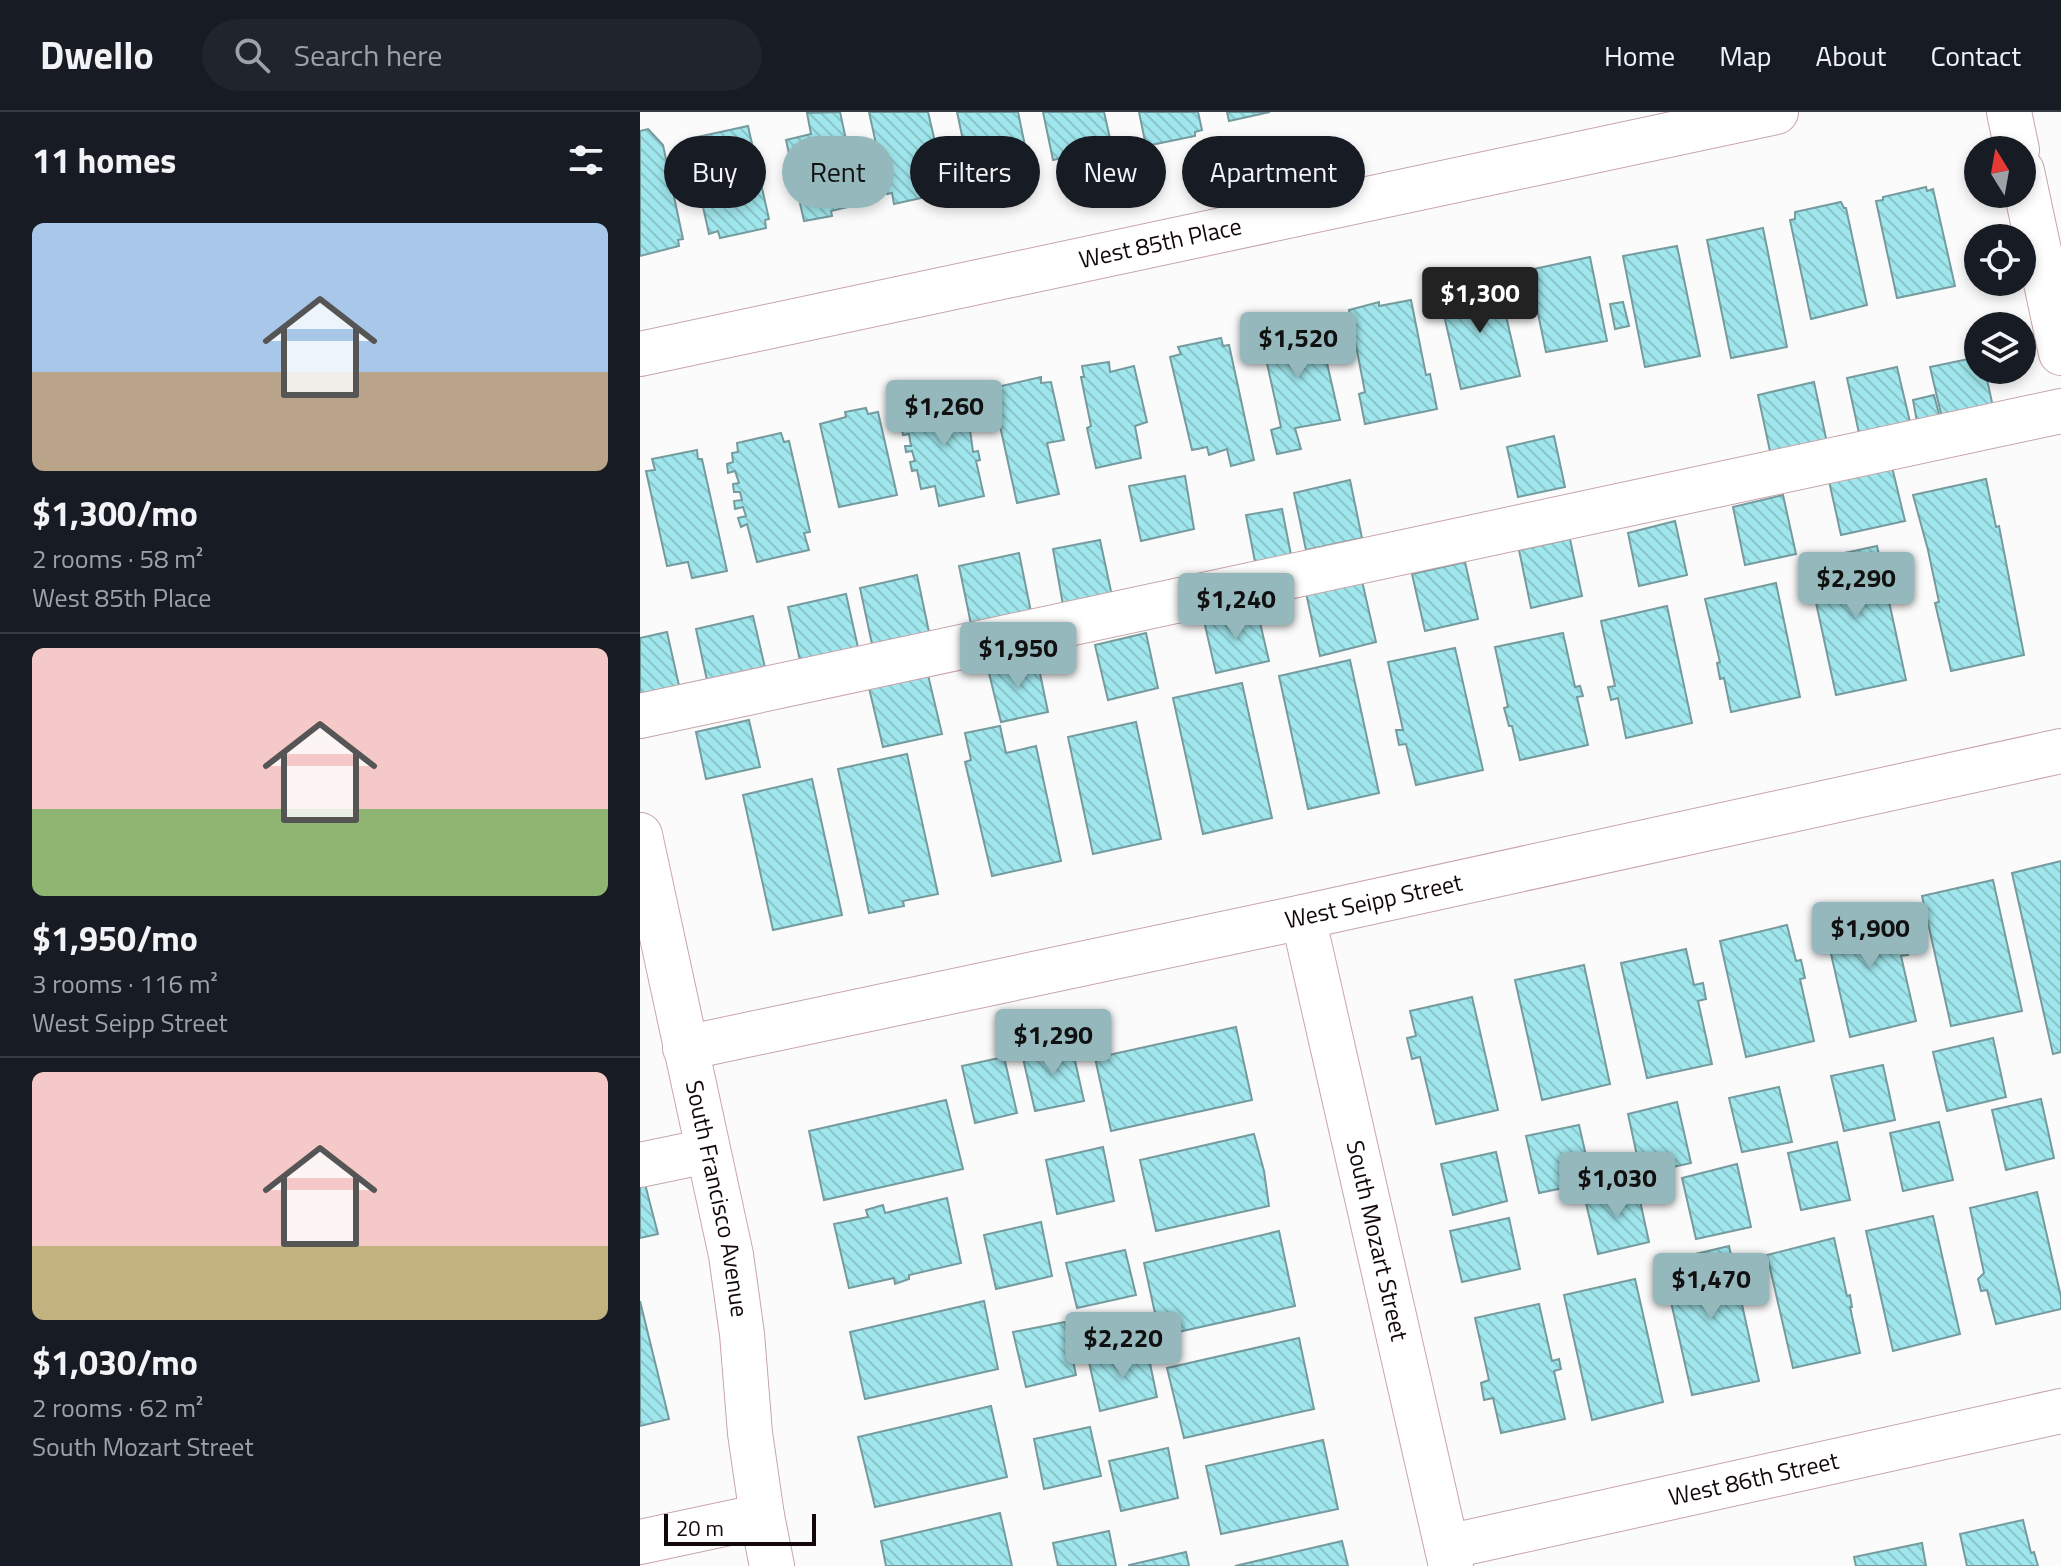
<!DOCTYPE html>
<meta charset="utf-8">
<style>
:root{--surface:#171b24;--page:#20242c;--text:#f1f3f6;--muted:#9ea1a6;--line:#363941;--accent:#95b8bc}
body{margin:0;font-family:"Titillium Web",sans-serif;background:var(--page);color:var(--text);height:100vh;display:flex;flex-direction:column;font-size:30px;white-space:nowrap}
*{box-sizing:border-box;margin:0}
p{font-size:26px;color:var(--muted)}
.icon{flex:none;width:44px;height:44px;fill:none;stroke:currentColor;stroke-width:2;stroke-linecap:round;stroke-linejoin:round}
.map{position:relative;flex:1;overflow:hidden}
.drawer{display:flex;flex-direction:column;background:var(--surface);width:640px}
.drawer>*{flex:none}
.top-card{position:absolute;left:24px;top:24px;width:760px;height:72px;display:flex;gap:16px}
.needle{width:52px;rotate:349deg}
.tools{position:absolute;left:1324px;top:24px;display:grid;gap:16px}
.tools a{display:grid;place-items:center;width:72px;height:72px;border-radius:50%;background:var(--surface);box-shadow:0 4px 12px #0003;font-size:40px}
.scale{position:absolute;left:24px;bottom:20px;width:152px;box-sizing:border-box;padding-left:8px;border:4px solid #130809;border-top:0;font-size:22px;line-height:28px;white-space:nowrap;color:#130809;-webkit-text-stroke:6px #fff;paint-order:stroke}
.price{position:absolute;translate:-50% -68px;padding:0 18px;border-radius:8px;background:var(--accent);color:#111;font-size:26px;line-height:52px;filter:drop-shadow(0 2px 4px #0008)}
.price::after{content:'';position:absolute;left:50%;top:48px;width:24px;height:18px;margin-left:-12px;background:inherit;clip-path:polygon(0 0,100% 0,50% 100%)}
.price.active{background:#222;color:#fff}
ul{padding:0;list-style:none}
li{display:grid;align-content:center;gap:16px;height:424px;padding:0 32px}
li+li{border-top:2px solid var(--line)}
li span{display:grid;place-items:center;height:248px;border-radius:12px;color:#555}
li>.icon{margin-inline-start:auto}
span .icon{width:144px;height:144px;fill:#fffc;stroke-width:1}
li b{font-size:34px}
h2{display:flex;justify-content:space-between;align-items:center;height:96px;padding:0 32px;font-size:34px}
.chip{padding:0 28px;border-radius:36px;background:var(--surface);box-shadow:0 4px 12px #0003;font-size:28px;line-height:72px}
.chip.active{background:var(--accent);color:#111}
header{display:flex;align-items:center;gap:48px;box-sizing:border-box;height:112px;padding:0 40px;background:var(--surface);border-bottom:2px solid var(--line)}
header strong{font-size:38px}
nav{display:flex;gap:44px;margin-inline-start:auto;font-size:28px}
.search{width:560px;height:72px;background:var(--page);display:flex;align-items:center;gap:20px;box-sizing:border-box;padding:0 28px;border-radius:44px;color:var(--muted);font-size:30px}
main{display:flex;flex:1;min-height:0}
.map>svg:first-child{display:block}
.building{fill:url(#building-back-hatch);stroke:#769b9e;stroke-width:2}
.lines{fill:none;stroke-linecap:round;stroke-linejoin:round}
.minor-casing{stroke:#c8a5a9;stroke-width:46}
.minor{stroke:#fff;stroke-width:44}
.labels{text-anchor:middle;stroke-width:6;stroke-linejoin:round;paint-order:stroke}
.street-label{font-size:24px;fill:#130809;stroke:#fff}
</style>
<header>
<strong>Dwello</strong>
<div class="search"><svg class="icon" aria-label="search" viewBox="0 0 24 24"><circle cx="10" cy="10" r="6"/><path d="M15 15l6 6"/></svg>Search here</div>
<nav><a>Home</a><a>Map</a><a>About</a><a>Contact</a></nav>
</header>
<main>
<section class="drawer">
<h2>11 homes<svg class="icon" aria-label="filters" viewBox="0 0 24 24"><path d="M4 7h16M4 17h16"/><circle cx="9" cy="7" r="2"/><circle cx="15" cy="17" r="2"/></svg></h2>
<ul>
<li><span style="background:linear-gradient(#a9c7e8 60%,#b9a48a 0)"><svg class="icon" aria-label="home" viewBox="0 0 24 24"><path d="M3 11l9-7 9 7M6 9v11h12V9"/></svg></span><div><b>$1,300/mo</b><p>2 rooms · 58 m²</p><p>West 85th Place</p></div></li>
<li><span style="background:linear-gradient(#f6c9c9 65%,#8fb573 0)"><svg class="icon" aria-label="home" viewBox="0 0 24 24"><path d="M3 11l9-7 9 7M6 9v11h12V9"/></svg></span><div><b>$1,950/mo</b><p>3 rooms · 116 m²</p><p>West Seipp Street</p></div></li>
<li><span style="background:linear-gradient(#f6c9c9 70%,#c2b280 0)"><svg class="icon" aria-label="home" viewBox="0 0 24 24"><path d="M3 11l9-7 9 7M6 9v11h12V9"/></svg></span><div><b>$1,030/mo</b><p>2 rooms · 62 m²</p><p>South Mozart Street</p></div></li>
</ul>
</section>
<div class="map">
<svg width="1421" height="1454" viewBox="0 0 1421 1454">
<defs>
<pattern id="building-back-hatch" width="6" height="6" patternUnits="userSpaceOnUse" patternTransform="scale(2)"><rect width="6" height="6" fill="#a0e7ed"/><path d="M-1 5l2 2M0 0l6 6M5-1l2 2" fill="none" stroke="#89c5ca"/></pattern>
</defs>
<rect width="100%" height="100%" fill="#fbfbfb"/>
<g class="building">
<path d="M200 0 220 92 191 99 192 104 164 109 146 28 171 22 167 1Z"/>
<path d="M229 0H288L304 68 296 70 299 82 254 92 252 81 247 82Z"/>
<path d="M317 0H378L390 58 332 71Z"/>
<path d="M403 0H464L472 35 413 48Z"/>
<path d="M499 0H558L562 18 555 20V24L506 34Z"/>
<path d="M587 0H630L589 9Z"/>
<path d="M108 14 129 107 125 108 126 116 80 126 78 119 69 122 48 27Z"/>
<path d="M8 17 23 33 43 127 38 128 39 134 0 144V19Z"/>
<path d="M1286 75 1287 79 1293 77 1315 174 1257 186 1236 89 1243 88V85Z"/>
<path d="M1201 90 1204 96H1206L1227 193 1171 207 1150 108 1155 107V100Z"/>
<path d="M1123 116 1147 235 1091 246 1067 128Z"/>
<path d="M1037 134 1060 244 1005 255 983 144Z"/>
<path d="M950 145 967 229 906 240 889 158Z"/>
<path d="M852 169 853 175 859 174 880 264 821 277 800 186 809 183 808 179Z"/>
<path d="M771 188 786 263 790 262 797 297 725 312 719 282 725 280 709 198 739 190V194Z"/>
<path d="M983 190 989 214 975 217 970 192Z"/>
<path d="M672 205 674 212H678L700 308 655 316 661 337 637 342 631 318 641 315 621 224 628 220 627 215Z"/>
<path d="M581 226 583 234 589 233 614 348 591 354 587 337 569 343 567 335 552 338 530 245 541 242 538 235Z"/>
<path d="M1338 245V258H1345L1353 295 1302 306 1290 255Z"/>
<path d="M469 250 470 260 494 254 507 310 495 314 501 346 456 356 447 316 451 314 441 265H444L442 254Z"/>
<path d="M1257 255 1270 310 1219 321 1207 266Z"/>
<path d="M401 265V271L411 270 424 328 407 331 419 382 377 391 353 282 358 281 357 275Z"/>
<path d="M1174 270 1187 331 1131 344 1118 283Z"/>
<path d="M315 278 317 287 323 286 329 307 333 306 336 317 330 318 333 340 338 339 340 348 336 349 344 384 299 394 295 374 281 377 277 358 272 359 270 350 275 349 272 339 266 340 265 334H271L269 322 263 323 261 314 268 313 264 298 292 292 290 283Z"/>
<path d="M1294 283 1300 306 1277 310 1273 288Z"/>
<path d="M226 296 228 302 238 300 257 383 199 395 180 312 206 305 205 300Z"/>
<path d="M141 321 144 330 149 329 170 420 164 421 169 438 117 450 107 412 101 415 98 406 106 404 103 395 95 397 94 389 102 388 100 380H94L93 372 99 371 95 359 88 361 87 352 93 350 92 341 98 340 97 331Z"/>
<path d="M914 324 925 375 878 385 867 335Z"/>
<path d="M57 338 58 347H62L87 459 52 466 48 450 27 454 6 359 15 358 12 347Z"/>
<path d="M1252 355 1265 409 1201 423 1189 369Z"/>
<path d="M545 364 554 417 501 429 489 374Z"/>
<path d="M1346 367 1356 415 1359 414 1384 543 1311 559 1295 491 1299 490 1288 438 1273 383Z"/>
<path d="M710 368 722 426 666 438 654 381Z"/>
<path d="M1143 383 1156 442 1105 453 1093 395Z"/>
<path d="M642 397 651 443 615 450 606 403Z"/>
<path d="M1035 409 1047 463 999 474 988 421Z"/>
<path d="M930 427 942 484 891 496 879 438Z"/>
<path d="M460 428 472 484 423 493 413 437Z"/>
<path d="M1237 434 1266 568 1196 583 1167 449Z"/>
<path d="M379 441 391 500 331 512 319 454Z"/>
<path d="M825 450 838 507 785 519 772 462Z"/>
<path d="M277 463 289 520 232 532 220 476Z"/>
<path d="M722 469 736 530 680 544 666 481Z"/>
<path d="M1136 471 1160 585 1091 600 1084 566 1080 567 1077 551 1080 550 1065 487Z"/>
<path d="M206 482 219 540 161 553 148 495Z"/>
<path d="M1027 494 1052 611 986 626 978 586 971 588 968 575 975 574 961 509Z"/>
<path d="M617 498 629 549 576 561 564 509Z"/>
<path d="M113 504 126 560 68 573 56 517Z"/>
<path d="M27 520 40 578 0 587V526Z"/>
<path d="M506 521 518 576 468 588 455 533Z"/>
<path d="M923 521 935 575 940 574 943 584 937 585 948 633 880 648 872 614H869L864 596 868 595 855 535Z"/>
<path d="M815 536 843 658 776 673 766 632 759 633 756 618H763L748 550Z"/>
<path d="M397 547 408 600 361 610 348 557Z"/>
<path d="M710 548 739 681 668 697 639 564Z"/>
<path d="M288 563 302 622 243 635 229 576Z"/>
<path d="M602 571 632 706 563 722 533 586Z"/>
<path d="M109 608 120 655 66 667 56 620Z"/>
<path d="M496 610 521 727 453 742 428 625Z"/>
<path d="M360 614 366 641 396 634 421 749 352 764 325 650 331 648 325 621Z"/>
<path d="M267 642 298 782 263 789 264 794 229 801 198 657Z"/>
<path d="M172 667 202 803 133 818 103 683Z"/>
<path d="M1421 749V940L1413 942 1372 761Z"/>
<path d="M1353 768 1382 899 1311 914 1282 784Z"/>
<path d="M1249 792 1258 829 1264 828 1268 843 1261 844 1276 909 1210 925 1183 807Z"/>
<path d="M1147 813 1156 849 1161 848 1165 866 1160 867 1174 929 1106 945 1080 829Z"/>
<path d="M1046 837 1054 873 1063 871 1066 887 1058 889 1072 952 1007 966 981 851Z"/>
<path d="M944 853 970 972 902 988 875 868Z"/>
<path d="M832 885 858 998 796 1012 780 945 772 947 767 926 776 924 770 899Z"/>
<path d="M596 915 612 988 471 1019 455 946Z"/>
<path d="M1353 926 1366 985 1307 999 1293 940Z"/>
<path d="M431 931 444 989 395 999 382 942Z"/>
<path d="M364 945 377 1001 335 1011 322 954Z"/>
<path d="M1243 953 1255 1008 1204 1019 1191 964Z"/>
<path d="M1139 975 1152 1030 1102 1040 1089 986Z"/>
<path d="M1401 987 1414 1046 1366 1058 1352 998Z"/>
<path d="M306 988 323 1057 184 1088 169 1019Z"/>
<path d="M1037 990 1051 1051 1001 1062 988 1002Z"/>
<path d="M1299 1010 1313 1068 1263 1079 1250 1021Z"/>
<path d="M939 1013 952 1070 899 1081 886 1024Z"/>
<path d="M614 1022 624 1059 629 1094 516 1119 500 1048Z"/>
<path d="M1197 1030 1210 1088 1161 1098 1148 1041Z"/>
<path d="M463 1035 474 1089 417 1102 406 1048Z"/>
<path d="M856 1040 867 1089 813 1103 801 1052Z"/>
<path d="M992 1045 996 1064 976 1068 971 1050Z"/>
<path d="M1097 1052 1111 1115 1056 1127 1042 1066Z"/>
<path d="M5 1072 18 1122 0 1126V1073Z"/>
<path d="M997 1075 1009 1130 958 1142 945 1087Z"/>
<path d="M1397 1080 1421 1185V1197L1356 1212 1347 1178 1341 1179 1338 1167 1344 1161 1330 1096Z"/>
<path d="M307 1086 321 1151 269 1163V1167L255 1172 254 1166 209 1176 194 1112 228 1105 226 1098 243 1093 245 1101Z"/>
<path d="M1293 1104 1320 1222 1253 1239 1226 1119Z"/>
<path d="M869 1106 880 1157 822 1170 810 1119Z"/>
<path d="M401 1110 412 1164 356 1177 344 1123Z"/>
<path d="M639 1119 655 1194 520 1224 504 1151Z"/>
<path d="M1194 1126 1207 1184 1210 1183 1212 1195H1210L1220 1241 1153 1256 1127 1143Z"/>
<path d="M1089 1134 1119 1269 1052 1283 1022 1150Z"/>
<path d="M485 1138 496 1183 437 1196 426 1151Z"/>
<path d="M995 1167 1023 1290 952 1308 924 1183Z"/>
<path d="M0 1189 29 1307 0 1314Z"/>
<path d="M344 1189 358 1257 225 1287 210 1220Z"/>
<path d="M899 1192 912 1249 919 1247 921 1257 914 1259 925 1307 861 1321 853 1286 844 1288 841 1271 849 1268 835 1206Z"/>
<path d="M425 1210 436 1263 386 1275 373 1220Z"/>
<path d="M659 1226 674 1297 544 1326 527 1256Z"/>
<path d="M507 1237 517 1285 460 1299 449 1250Z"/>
<path d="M351 1294 367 1365 235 1395 218 1325Z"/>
<path d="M450 1315 461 1364 404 1377 394 1327Z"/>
<path d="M683 1328 698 1397 581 1422 566 1354Z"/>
<path d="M528 1336 538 1386 481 1399 469 1349Z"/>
<path d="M360 1401 372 1454H246L241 1429Z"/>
<path d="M1383 1408 1391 1441 1394 1440 1398 1454H1327L1320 1422Z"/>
<path d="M469 1419 476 1454H418L413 1431Z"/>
<path d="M702 1429 708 1454H595Z"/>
<path d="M1282 1431 1286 1454H1216L1214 1445Z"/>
<path d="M546 1440 549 1454H489V1453Z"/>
</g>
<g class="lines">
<defs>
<g id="minor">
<path d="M1369 0 1377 38"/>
<path d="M1382 59 1421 241"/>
<path id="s1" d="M0 242 1136 0"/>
<path d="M0 604 1421 299"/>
<path id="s2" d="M0 723 91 1143 102 1222 110 1321 122 1404 132 1454"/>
<path id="s3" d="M663 805 811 1454"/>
<path id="s4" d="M45 936 663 805 1421 639"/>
<path d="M0 1053 67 1039"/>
<path d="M0 1430 122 1404"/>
<path id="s5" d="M807 1435 1421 1299"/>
</g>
</defs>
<use href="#minor" class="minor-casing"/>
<use href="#minor" class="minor"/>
</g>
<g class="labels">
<g class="street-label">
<text dy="8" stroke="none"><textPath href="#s1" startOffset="532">West 85th Place</textPath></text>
<text dy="8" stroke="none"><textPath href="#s4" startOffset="704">West Seipp Street</textPath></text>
<text dy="8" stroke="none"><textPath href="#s2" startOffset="372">South Francisco Avenue</textPath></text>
<text dy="8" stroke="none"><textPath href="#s3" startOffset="332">South Mozart Street</textPath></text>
<text dy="8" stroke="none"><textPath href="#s5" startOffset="314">West 86th Street</textPath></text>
</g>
</g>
</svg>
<div class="tools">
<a><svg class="needle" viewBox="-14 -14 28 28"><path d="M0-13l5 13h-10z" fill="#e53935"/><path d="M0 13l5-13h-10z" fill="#9ea1a6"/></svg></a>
<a><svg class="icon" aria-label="locate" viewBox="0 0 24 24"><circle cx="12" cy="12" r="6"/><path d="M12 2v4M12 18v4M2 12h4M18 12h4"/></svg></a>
<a><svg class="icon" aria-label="layers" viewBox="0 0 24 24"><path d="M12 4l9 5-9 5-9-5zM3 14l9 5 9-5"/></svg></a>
</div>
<div class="scale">20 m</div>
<b class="price active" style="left:840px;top:223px">$1,300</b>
<b class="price" style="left:658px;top:268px">$1,520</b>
<b class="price" style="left:304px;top:336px">$1,260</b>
<b class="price" style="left:1216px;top:508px">$2,290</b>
<b class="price" style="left:596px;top:529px">$1,240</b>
<b class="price" style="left:378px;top:578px">$1,950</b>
<b class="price" style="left:1230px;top:858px">$1,900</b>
<b class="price" style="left:413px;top:965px">$1,290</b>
<b class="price" style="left:977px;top:1108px">$1,030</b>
<b class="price" style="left:1071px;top:1209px">$1,470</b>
<b class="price" style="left:483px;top:1268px">$2,220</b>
<div class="top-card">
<a class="chip">Buy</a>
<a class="chip active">Rent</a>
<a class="chip">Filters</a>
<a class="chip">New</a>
<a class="chip">Apartment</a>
</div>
</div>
</main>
